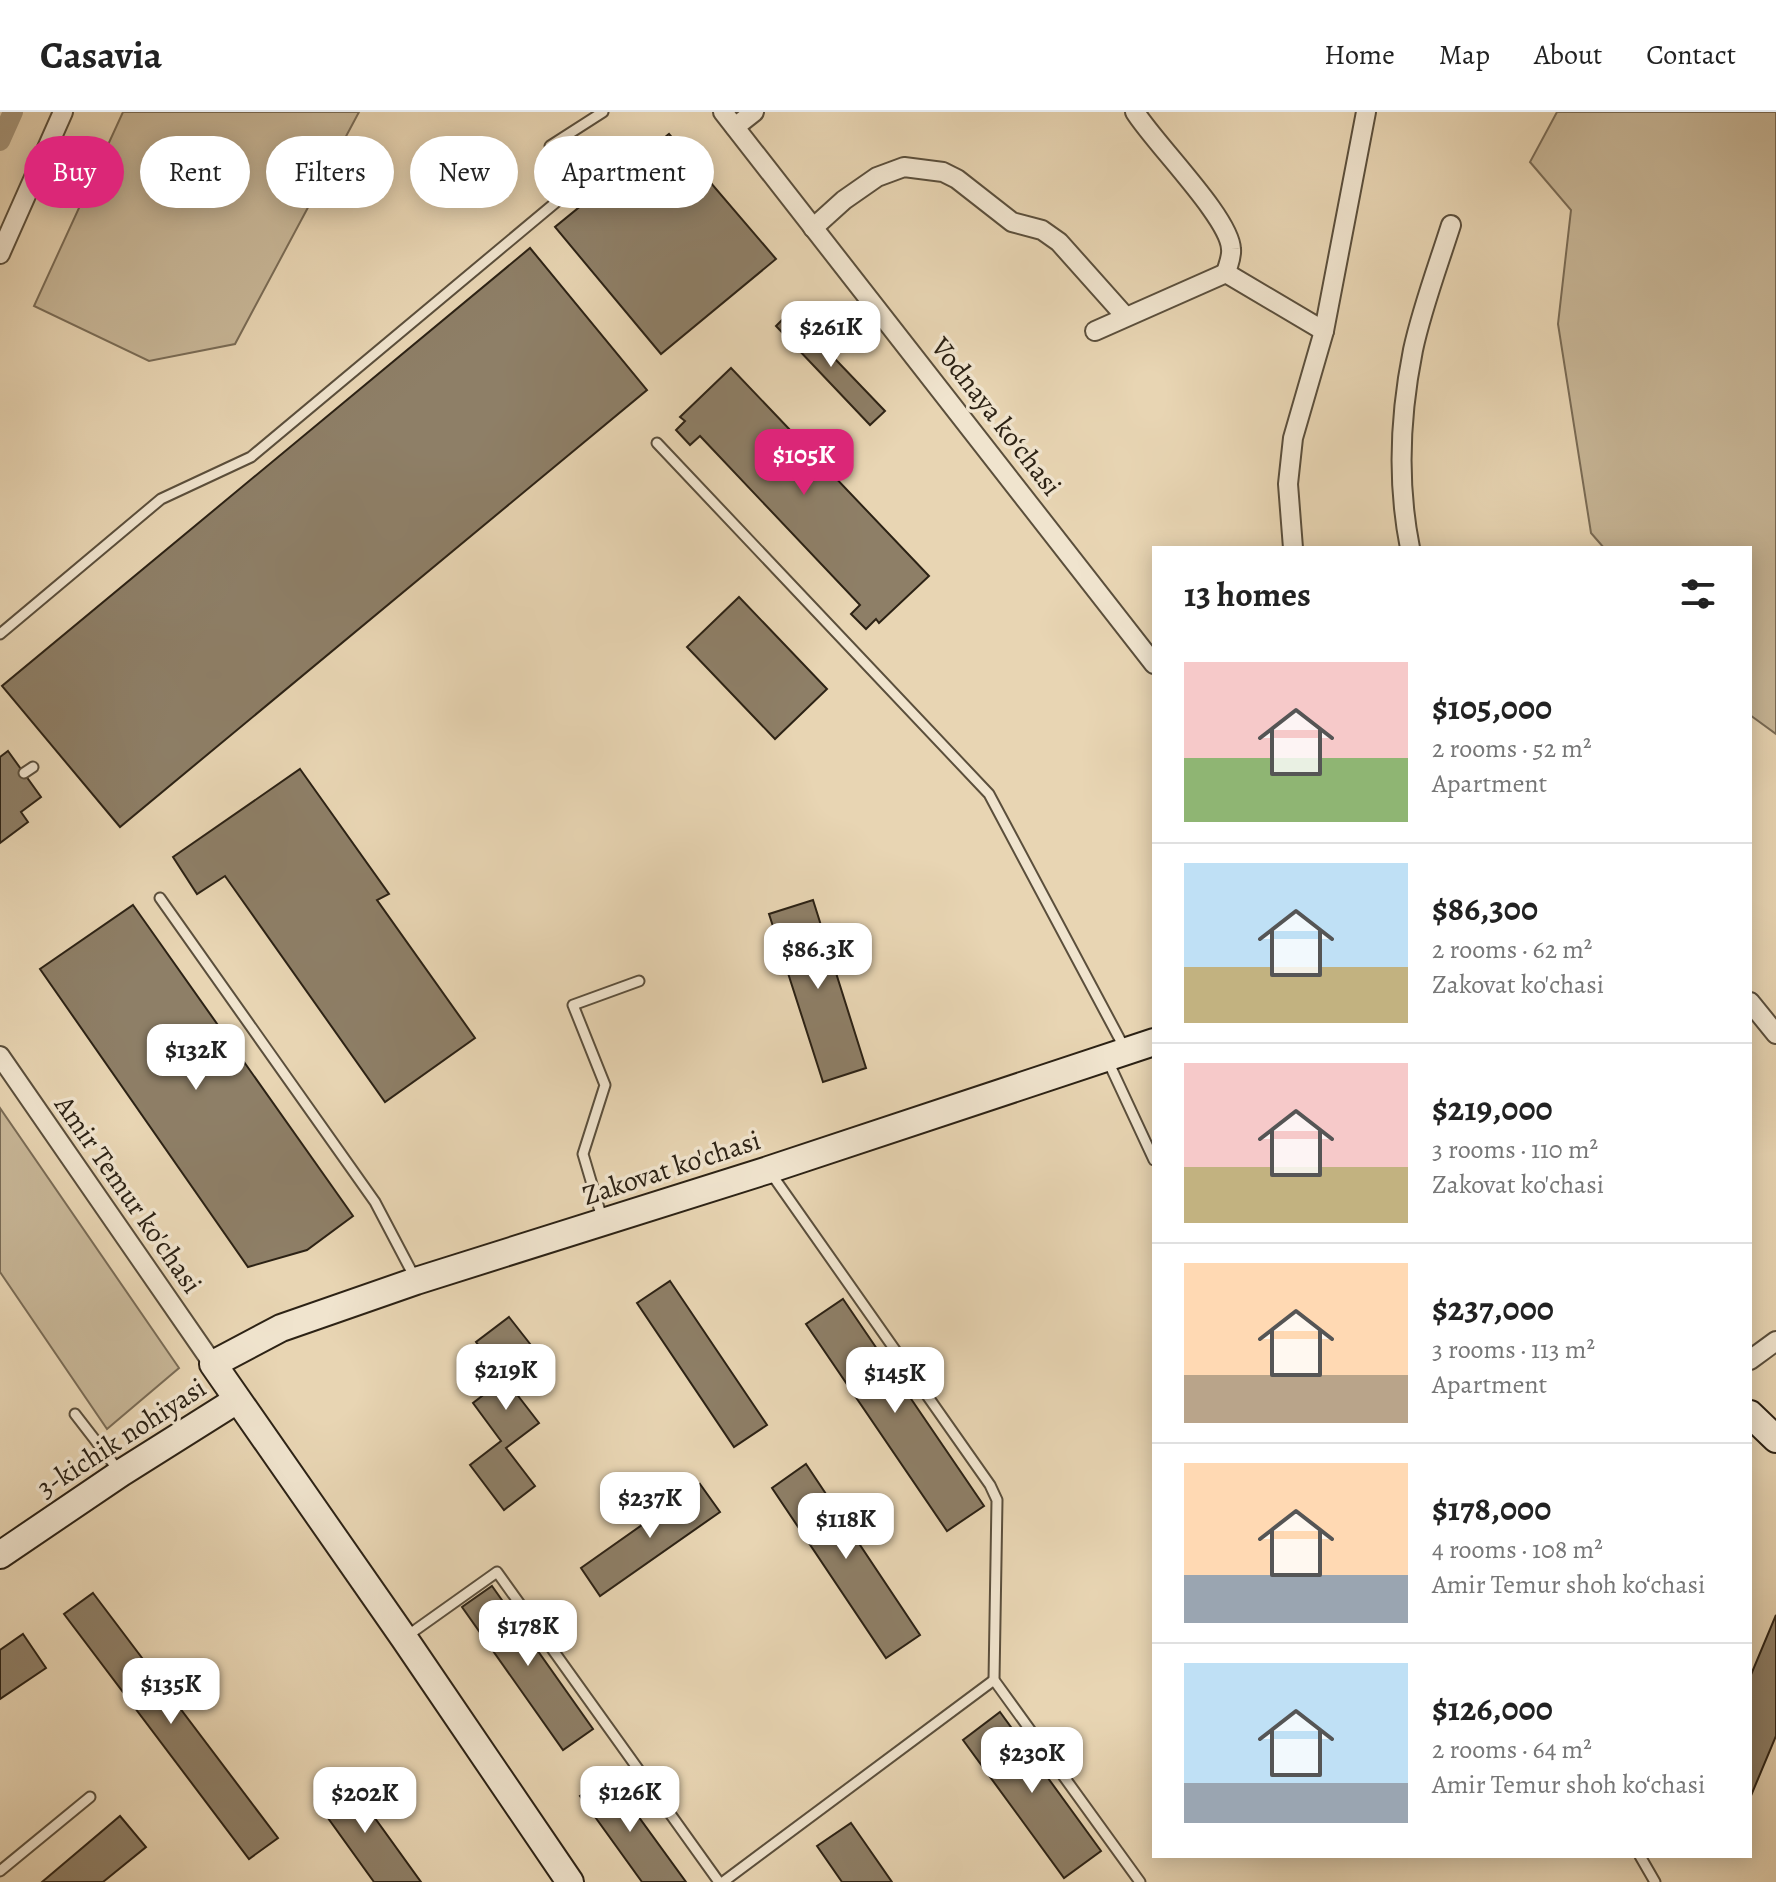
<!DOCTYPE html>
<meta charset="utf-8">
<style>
:root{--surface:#fff;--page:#f6f6f6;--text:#222;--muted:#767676;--line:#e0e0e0;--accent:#db2777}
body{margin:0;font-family:Alegreya,serif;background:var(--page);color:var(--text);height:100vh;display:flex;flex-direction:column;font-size:30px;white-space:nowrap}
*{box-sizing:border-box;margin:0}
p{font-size:26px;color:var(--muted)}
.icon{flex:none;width:44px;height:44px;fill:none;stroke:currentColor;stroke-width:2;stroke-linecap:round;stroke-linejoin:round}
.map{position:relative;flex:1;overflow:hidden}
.side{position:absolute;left:1152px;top:434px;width:600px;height:1312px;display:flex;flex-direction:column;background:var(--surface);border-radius:0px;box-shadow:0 4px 20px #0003}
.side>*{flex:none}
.banner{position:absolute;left:24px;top:24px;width:760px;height:72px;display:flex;gap:16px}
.price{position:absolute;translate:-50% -68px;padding:0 18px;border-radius:16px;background:#fff;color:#222;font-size:26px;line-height:52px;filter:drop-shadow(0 2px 4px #0008)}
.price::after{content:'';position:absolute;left:50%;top:48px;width:24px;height:18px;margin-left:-12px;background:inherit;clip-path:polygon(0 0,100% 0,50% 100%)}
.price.selected{background:var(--accent);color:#fff}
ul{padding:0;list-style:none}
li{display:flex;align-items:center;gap:24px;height:200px;padding:0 32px}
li+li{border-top:2px solid var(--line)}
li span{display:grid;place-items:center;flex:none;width:224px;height:160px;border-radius:0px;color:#555}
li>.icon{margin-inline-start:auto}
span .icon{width:96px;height:96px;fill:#fffc;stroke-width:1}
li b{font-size:34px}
h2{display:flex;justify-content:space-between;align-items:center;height:96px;padding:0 32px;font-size:34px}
.chip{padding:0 28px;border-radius:36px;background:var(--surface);box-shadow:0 4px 20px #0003;font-size:28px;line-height:72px}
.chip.selected{background:var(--accent);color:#fff}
header{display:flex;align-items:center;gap:48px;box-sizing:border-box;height:112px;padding:0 40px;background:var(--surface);border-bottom:2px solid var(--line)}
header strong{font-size:38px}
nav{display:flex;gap:44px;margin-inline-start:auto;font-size:28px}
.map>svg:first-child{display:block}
.green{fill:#c8b798;stroke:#7a6c56;stroke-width:2}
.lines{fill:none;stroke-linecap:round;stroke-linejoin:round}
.canal{stroke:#a8987d;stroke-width:20}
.building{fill:#8e7f67;stroke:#2c2215;stroke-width:2}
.lane-casing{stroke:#5b4f3c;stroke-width:13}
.street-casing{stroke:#5b4f3c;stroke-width:22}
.secondary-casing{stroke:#2c2215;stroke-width:30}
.lane{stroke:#f0e4ce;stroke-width:9}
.street{stroke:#f0e4ce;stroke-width:18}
.secondary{stroke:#f0e4ce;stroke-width:26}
.labels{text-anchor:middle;stroke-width:7;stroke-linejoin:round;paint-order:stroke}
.street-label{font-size:28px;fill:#2c2215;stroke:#f0e4ce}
</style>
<header>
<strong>Casavia</strong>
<nav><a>Home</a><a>Map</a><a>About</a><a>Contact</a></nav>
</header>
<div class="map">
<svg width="1776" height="1770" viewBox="0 0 1776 1770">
<rect width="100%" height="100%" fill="#e8d5b3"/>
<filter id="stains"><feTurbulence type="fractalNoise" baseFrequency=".0025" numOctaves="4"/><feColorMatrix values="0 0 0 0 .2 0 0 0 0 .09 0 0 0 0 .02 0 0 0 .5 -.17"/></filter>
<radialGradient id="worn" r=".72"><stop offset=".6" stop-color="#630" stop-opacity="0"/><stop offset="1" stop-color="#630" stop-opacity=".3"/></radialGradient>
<g class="green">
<path d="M123 0H359L235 232 149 249 34 194Z"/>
<path d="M1557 0H1776V622L1750 603V436H1604L1591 421 1558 212 1571 98 1530 50Z"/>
<path d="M0 996 179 1256 107 1317 0 1160Z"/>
</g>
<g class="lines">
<path class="canal" d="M0 29 13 0"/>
</g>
<g class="building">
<path d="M669 22 776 147 661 242 555 115Z"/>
<path d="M530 136 647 278 120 715 2 574Z"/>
<path d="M790 200 885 299 870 313 776 214Z"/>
<path d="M731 256 929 464 879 511 876 507 866 517 851 502 860 493 700 324 690 333 676 318 685 309 680 305Z"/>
<path d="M739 485 827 577 775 627 687 535Z"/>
<path d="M8 639 41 685 21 700 28 710 0 731V645Z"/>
<path d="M300 657 389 782 377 788 475 926 385 990 225 764 197 782 173 745Z"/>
<path d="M813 788 866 956 823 970 769 802Z"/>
<path d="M133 793 353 1104 307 1138 248 1155 40 857Z"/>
<path d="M670 1169 767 1313 734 1335 637 1191Z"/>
<path d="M843 1187 984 1394 947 1419 806 1212Z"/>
<path d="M509 1205 545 1251 512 1276 539 1311 506 1336 535 1374 504 1398 470 1353 501 1329 473 1291 504 1267 476 1230Z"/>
<path d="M806 1352 920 1523 886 1546 772 1376Z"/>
<path d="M700 1372 720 1400 600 1484 581 1456Z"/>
<path d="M492 1474 593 1617 563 1638 462 1495Z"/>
<path d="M93 1481 278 1726 249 1747 64 1502Z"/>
<path d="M1776 1503V1624L1750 1686V1565Z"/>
<path d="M23 1522 46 1556 0 1587V1538Z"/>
<path d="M1000 1600 1101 1739 1064 1766 963 1628Z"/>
<path d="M609 1664 686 1770H642L580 1684Z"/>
<path d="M346 1666 421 1770H374L315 1688Z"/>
<path d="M120 1704 146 1735 103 1770H42Z"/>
<path d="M851 1711 892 1770H842L817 1734Z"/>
</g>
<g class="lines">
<defs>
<g id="lane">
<path d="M657 331 989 682 1125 937"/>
<path d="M0 522 161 387 251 345 579 71 550 34 603 0"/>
<path d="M24 661 33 655"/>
<path d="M160 786 375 1090 415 1166"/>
<path d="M1107 947 1154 1048"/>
<path d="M770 1060 990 1373 997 1388 994 1568 1140 1770"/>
<path d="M602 1106 583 1042 605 973 573 893 639 869"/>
<path d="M75 1302 119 1359"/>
<path d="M407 1524 497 1460 719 1770"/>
<path d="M1640 1744 1655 1770"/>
<path d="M0 1759 90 1685"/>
<path d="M723 1770 994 1568"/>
</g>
<g id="street">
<path d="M723 0 1154 552"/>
<path d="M1135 0C1155 32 1230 106 1231 137 1232 145 1228 153 1226 161L1324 219"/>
<path d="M735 15 754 0"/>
<path d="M813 116 844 88 877 65 904 55 943 60 957 67 1012 110 1042 118 1059 130 1125 204"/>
<path d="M0 142 63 0"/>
<path d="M1095 219 1226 161"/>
<path d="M1293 436 1288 372 1293 326 1324 219 1366 0"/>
<path d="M1410 436C1397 371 1400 303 1413 238 1422 196 1438 154 1451 113"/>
<path d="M1750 890 1776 922"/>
<path d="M0 944 213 1252"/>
<path d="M1750 1248 1776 1229"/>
</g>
<g id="secondary">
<path d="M1750 1302 1776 1327"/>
<path d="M0 1443 121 1361 237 1288"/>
<path d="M570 1770 404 1526 213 1252 281 1216 416 1169 768 1058 1154 930"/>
</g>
</defs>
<use href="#lane" class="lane-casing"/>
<use href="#street" class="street-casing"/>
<use href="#secondary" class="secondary-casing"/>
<use href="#lane" class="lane"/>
<use href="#street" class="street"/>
<use href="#secondary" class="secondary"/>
</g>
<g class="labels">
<g class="street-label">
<text transform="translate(997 304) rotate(52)" y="10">Vodnaya ko‘chasi</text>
<text transform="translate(671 1055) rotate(-18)" y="10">Zakovat ko'chasi</text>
<text transform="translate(129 1082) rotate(55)" y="10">Amir Temur ko'chasi</text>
<text transform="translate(121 1325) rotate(-33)" y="10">3-kichik nohiyasi</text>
</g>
</g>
<rect width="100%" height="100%" filter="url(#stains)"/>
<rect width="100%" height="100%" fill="url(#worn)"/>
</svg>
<b class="price" style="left:831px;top:257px">$261K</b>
<b class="price selected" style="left:804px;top:385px">$105K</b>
<b class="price" style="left:818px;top:879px">$86.3K</b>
<b class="price" style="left:196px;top:980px">$132K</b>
<b class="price" style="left:506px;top:1300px">$219K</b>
<b class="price" style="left:895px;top:1303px">$145K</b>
<b class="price" style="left:650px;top:1428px">$237K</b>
<b class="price" style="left:846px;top:1449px">$118K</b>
<b class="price" style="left:528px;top:1556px">$178K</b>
<b class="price" style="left:171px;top:1614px">$135K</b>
<b class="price" style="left:1032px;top:1683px">$230K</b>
<b class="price" style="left:630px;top:1722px">$126K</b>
<b class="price" style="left:365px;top:1723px">$202K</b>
<div class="banner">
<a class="chip selected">Buy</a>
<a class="chip">Rent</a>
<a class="chip">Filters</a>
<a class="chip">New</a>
<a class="chip">Apartment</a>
</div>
<section class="side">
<h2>13 homes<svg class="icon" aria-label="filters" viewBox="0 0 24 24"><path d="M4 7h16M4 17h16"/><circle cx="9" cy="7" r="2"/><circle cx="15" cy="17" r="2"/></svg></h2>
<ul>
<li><span style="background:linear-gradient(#f6c9c9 60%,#8fb573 0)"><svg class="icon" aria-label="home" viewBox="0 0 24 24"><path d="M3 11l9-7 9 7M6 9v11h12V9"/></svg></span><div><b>$105,000</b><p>2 rooms · 52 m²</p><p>Apartment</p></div></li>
<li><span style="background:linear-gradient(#bfe0f5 65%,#c2b280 0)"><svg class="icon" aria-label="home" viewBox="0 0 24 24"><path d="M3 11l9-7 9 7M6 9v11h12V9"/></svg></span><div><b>$86,300</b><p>2 rooms · 62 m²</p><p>Zakovat ko'chasi</p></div></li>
<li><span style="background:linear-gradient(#f6c9c9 65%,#c2b280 0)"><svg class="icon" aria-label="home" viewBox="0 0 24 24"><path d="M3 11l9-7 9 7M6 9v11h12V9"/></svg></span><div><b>$219,000</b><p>3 rooms · 110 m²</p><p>Zakovat ko'chasi</p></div></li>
<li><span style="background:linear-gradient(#ffd9b3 70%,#b9a48a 0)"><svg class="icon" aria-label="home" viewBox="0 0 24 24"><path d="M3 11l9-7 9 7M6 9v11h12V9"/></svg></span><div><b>$237,000</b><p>3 rooms · 113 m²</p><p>Apartment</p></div></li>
<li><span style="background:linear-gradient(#ffd9b3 70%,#9aa5b1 0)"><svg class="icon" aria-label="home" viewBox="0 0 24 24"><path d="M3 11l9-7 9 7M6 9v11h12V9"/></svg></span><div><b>$178,000</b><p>4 rooms · 108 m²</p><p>Amir Temur shoh ko‘chasi</p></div></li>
<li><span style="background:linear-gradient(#bfe0f5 75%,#9aa5b1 0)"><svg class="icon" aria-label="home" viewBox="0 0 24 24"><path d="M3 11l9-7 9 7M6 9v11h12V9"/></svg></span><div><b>$126,000</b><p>2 rooms · 64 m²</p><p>Amir Temur shoh ko‘chasi</p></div></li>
</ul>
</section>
</div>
